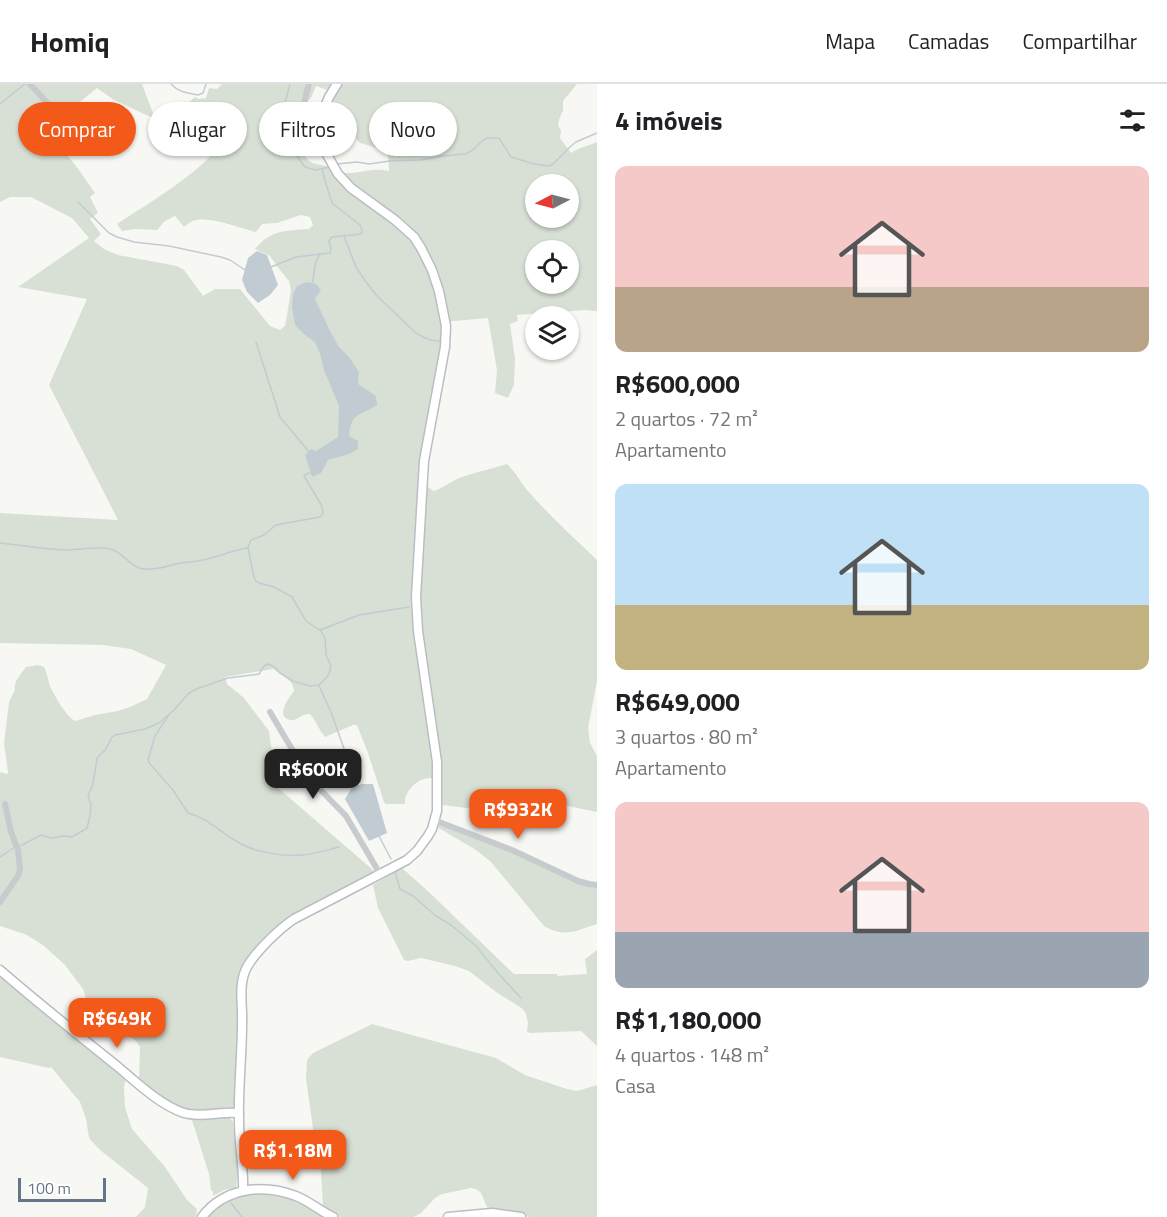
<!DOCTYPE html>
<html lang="pt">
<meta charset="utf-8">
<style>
:root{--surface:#fff;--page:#f6f6f6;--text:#202124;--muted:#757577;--line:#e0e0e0;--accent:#f35a19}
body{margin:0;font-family:"Titillium Web",sans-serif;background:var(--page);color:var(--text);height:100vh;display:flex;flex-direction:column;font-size:22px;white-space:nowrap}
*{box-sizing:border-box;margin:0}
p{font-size:20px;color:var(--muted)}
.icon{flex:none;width:33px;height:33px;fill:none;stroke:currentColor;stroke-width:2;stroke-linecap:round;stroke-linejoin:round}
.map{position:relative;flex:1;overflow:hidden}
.details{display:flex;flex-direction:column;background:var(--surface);width:570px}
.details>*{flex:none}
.hud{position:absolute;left:18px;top:18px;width:489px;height:54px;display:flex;gap:12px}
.needle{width:39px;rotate:264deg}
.buttons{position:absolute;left:525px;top:90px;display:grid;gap:12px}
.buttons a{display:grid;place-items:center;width:54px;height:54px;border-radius:50%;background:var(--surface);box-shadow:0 2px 4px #0004;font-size:30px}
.scale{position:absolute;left:18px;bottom:15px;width:88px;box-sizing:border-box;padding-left:6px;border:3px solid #647688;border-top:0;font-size:16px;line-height:21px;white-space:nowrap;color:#647688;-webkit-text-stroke:4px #fff;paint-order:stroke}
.price{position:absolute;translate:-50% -51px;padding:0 14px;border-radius:12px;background:var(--accent);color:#fff;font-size:20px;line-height:39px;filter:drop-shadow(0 2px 3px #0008)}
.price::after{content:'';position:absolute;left:50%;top:36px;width:18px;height:14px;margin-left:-9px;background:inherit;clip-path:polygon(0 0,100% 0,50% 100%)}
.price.selected{background:#222;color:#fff}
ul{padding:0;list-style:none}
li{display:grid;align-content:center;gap:12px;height:318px;padding:0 18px}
li span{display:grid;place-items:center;height:186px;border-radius:12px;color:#555}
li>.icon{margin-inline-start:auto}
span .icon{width:108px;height:108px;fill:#fffc;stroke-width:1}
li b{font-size:26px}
h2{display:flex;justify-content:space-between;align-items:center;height:72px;padding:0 18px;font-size:26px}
.tag{padding:0 21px;border-radius:27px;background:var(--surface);box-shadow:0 2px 4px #0004;font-size:21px;line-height:54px}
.tag.selected{background:var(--accent);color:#fff}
header{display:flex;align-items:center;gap:36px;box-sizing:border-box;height:84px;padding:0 30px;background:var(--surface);border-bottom:2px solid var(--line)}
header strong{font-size:28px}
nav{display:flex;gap:33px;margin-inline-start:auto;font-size:21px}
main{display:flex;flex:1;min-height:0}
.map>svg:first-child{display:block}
.green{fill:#d8e0d5;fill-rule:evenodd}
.water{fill:#c1ccd2}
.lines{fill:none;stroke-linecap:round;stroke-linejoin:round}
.stream{stroke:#c1ccd2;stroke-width:1.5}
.secondary-casing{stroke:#b9bec3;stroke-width:11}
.street{stroke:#c7cbce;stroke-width:6}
.secondary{stroke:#fff;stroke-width:8}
</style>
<header>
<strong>Homiq</strong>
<nav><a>Mapa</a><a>Camadas</a><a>Compartilhar</a></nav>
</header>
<main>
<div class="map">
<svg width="597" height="1133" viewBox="0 0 597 1133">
<rect width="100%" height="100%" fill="#f7f8f4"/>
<g class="green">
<path d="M0 0H142L154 32 161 35 175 30 195 13 199 15 206 14 209 4 217 5 222 0H577L563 17V26L559 36 558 41 561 47 560 54 571 69C580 63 588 62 597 58V227L585 226 517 231 518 237 510 240 515 275 514 301 508 314 495 309 497 286 488 234 443 238 446 250 423 399 433 407C442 405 450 398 459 394 475 388 491 385 507 380 515 387 520 397 527 406 549 431 573 453 597 476V597L588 644 590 659 597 672V728L568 722 500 723 482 722 466 724 436 720V695C422 690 404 705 405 720H386L384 718 368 669 357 641H353L325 653C319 646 316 637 310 630 301 629 298 637 291 636 274 634 289 613 294 607 294 596 281 591 273 585L225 593 227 600 244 614 269 647 277 703 373 786V788L335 808 332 816 285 842 247 886 243 905 240 1033 229 1024C218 1023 207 1027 196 1026 174 1024 155 1007 139 994L140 963 136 957 89 923 83 905 65 881 44 862 27 851 0 842V688L7 690 8 688 4 659 9 618 15 606C13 598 21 590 26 583L38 581 44 583C47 589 48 595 50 602 54 611 66 632 75 637L95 631 118 627 132 622 147 615 166 581 131 565 103 561 0 559V429L118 436 49 301 87 215 18 203 89 154 72 134 31 113H10L0 118ZM316 2 333 8 329 21 330 30 350 48 360 59 388 67 389 87C374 83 362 89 347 89 337 89 338 86 330 83 321 80 306 82 304 67 304 61 307 55 306 49 306 39 305 30 304 20L311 14ZM97 4 114 16 155 35 188 57 225 51C211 84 148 119 117 140L122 147 134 145 157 146 165 137 175 132 184 143C188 140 192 136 197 136 213 133 239 144 256 148L262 140 277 139 301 131 310 133 313 141 309 145C286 147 271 145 255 165L270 172 279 185 289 197 291 206 286 237 285 242 280 246 270 242 240 205H215L203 212 184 186 177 182 118 171 104 165 94 157 101 150 90 135 98 129 90 113 95 109 76 82 58 60V48L54 31 70 26ZM536 100H568V134H536ZM536 166H568V200H536Z"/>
<path d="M439 739 597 802V840C575 847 565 854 544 842L491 778 476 766 437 743Z"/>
<path d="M402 784 430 809 514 890H557V892L587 890 585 875 597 866V962L581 947 531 949 527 948 528 939 526 930 523 925 496 908 469 887 455 882 421 874 408 877 404 876 378 824 373 801Z"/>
<path d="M0 890 53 937 126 995 124 1003 125 1023 132 1045 165 1083 187 1116 197 1125 196 1133H136L145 1123 148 1104 100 1066 89 1054 86 1035 80 1018 51 983 49 984 0 973Z"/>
<path d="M372 940 496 974 525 991 567 1005 577 1007 597 1001V1133H530L502 1126H492L487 1123 481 1109 476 1105 471 1104 442 1110 435 1114 421 1129 414 1133H340L323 1123 320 1071 315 1058 306 995 307 976 313 969Z"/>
<path d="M191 1033H229L233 1038 238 1088 236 1104 224 1106 213 1112V1107L211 1106 209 1090Z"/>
<path d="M240 1110C261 1110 285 1109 303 1119 310 1123 317 1128 323 1133H206L214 1123Z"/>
</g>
<g class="water">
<path d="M257 167 267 171 278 201 270 211 258 219 247 208 242 196 248 174Z"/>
<path d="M307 198 316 200 321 206 315 215 330 247 339 263 349 273 359 288 358 300 376 312 377 321C360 332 351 328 349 352L358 357V365L349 370 328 376 321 389 312 393 305 371 311 365 316 367 338 353 339 322 324 286 320 270 315 258 305 251 295 241 292 223 293 211 297 202Z"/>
<path d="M362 700H373L387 749 369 757 345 715 351 705Z"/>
</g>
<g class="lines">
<g class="stream">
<path d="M171 0C178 8 188 9 198 11L203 9 206 0"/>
<path d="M290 0 280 38 292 65 305 83 316 86 330 83"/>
<path d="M0 20 25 0"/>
<path d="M337 80 357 78 369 80 390 77 421 76 443 72 465 70 473 66 482 57 487 54H499L511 73 534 80 549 82 553 80 571 62 576 58 597 49"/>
<path d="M78 118 109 149 117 153 134 158 169 162 221 173 230 176 245 186"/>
<path d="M344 152 356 183 366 198 377 212 416 249C424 254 430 257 440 257"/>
<path d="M271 183 296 173 330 169 331 165 329 157 332 153 361 150 362 146 360 141 333 120 330 113 322 86"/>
<path d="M312 200C315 190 313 178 320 170"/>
<path d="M256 258 280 333 310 369"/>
<path d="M0 459C21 461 42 465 64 466 78 466 98 462 110 465 124 468 130 484 144 485 155 486 166 483 176 480 185 478 194 478 203 476 219 473 232 466 248 464"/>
<path d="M320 546 359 531 409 523"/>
<path d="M319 602 331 628 358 704"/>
<path d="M168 632 155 652 148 676 150 680 173 706 188 729C207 734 219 747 236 757 253 768 283 773 303 771 315 770 327 766 339 763"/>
<path d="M379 752 391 775"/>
<path d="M20 762 41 751 51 754 64 752 72 753 87 744 90 732 91 721 88 712 93 700 97 674 106 665 112 653 115 651 145 645 159 639 173 627 189 609 199 604 228 594 259 590 264 582 268 580 275 583 280 589 293 597 310 602 319 601 323 597 329 590 331 582 326 571 325 554 321 547 306 537 292 513 274 503 259 499 256 497 254 493 248 464 251 456 264 451 276 441 320 433 323 430 322 422 304 392 306 390 310 389 312 387"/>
<path d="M0 773 15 763"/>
<path d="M395 788 400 805 413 812 436 832 451 841 476 862 497 888 521 914"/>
<path d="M231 1119 242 1133"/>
</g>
<defs>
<g id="secondary">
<path d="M0 886C38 919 77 950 117 982 136 998 160 1021 184 1029 200 1034 222 1027 239 1029"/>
<path d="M243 1107C244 1084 239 1061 239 1037 238 1005 242 973 242 940 243 922 238 902 246 885 254 869 279 845 294 835L407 776 417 767 428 752 432 745 437 727V678L418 547 416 513 424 377 445 263 446 242 439 207 432 186 421 164 414 153 395 136 351 104 338 90 321 60 317 50 318 39 329 13 337 0"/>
<path d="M202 1133C224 1104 263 1099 296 1112 309 1117 320 1127 333 1133"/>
<path d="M448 1133 492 1129 521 1133"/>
</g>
</defs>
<use href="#secondary" class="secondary-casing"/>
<g class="street">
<path d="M30 0 51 23"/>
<path d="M309 0C304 16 301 30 308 45L317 50"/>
<path d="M270 628 309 694 346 732 380 790"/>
<path d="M434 736 512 766 578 797 589 800 597 801"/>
<path d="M0 818 18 792 20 785 18 766 11 748 5 720"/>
</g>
<use href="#secondary" class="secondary"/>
</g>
</svg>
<div class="buttons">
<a><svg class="needle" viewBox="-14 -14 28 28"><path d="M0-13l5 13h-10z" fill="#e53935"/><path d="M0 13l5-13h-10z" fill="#757577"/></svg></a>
<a><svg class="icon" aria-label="locate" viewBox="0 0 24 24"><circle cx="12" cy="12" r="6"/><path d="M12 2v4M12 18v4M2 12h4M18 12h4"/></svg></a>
<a><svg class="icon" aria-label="layers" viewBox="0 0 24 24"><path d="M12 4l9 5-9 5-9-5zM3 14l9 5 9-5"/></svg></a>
</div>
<div class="scale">100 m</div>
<b class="price selected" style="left:313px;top:716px">R$600K</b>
<b class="price" style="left:518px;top:756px">R$932K</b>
<b class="price" style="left:117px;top:965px">R$649K</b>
<b class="price" style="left:293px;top:1097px">R$1.18M</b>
<div class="hud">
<a class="tag selected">Comprar</a>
<a class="tag">Alugar</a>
<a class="tag">Filtros</a>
<a class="tag">Novo</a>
</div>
</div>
<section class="details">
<h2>4 imóveis<svg class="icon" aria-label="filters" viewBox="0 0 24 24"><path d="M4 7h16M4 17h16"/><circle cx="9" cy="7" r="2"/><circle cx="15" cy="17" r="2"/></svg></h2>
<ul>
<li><span style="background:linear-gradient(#f6c9c9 65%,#b9a48a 0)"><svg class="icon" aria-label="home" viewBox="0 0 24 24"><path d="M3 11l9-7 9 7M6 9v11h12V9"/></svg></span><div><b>R$600,000</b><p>2 quartos · 72 m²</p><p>Apartamento</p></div></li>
<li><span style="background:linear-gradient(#bfe0f5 65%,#c2b280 0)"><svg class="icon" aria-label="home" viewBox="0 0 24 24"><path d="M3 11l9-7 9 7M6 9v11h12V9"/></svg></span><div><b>R$649,000</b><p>3 quartos · 80 m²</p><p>Apartamento</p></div></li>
<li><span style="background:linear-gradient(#f6c9c9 70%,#9aa5b1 0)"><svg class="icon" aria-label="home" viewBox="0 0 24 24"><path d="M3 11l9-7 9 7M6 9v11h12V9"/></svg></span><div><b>R$1,180,000</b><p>4 quartos · 148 m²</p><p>Casa</p></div></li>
</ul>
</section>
</main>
